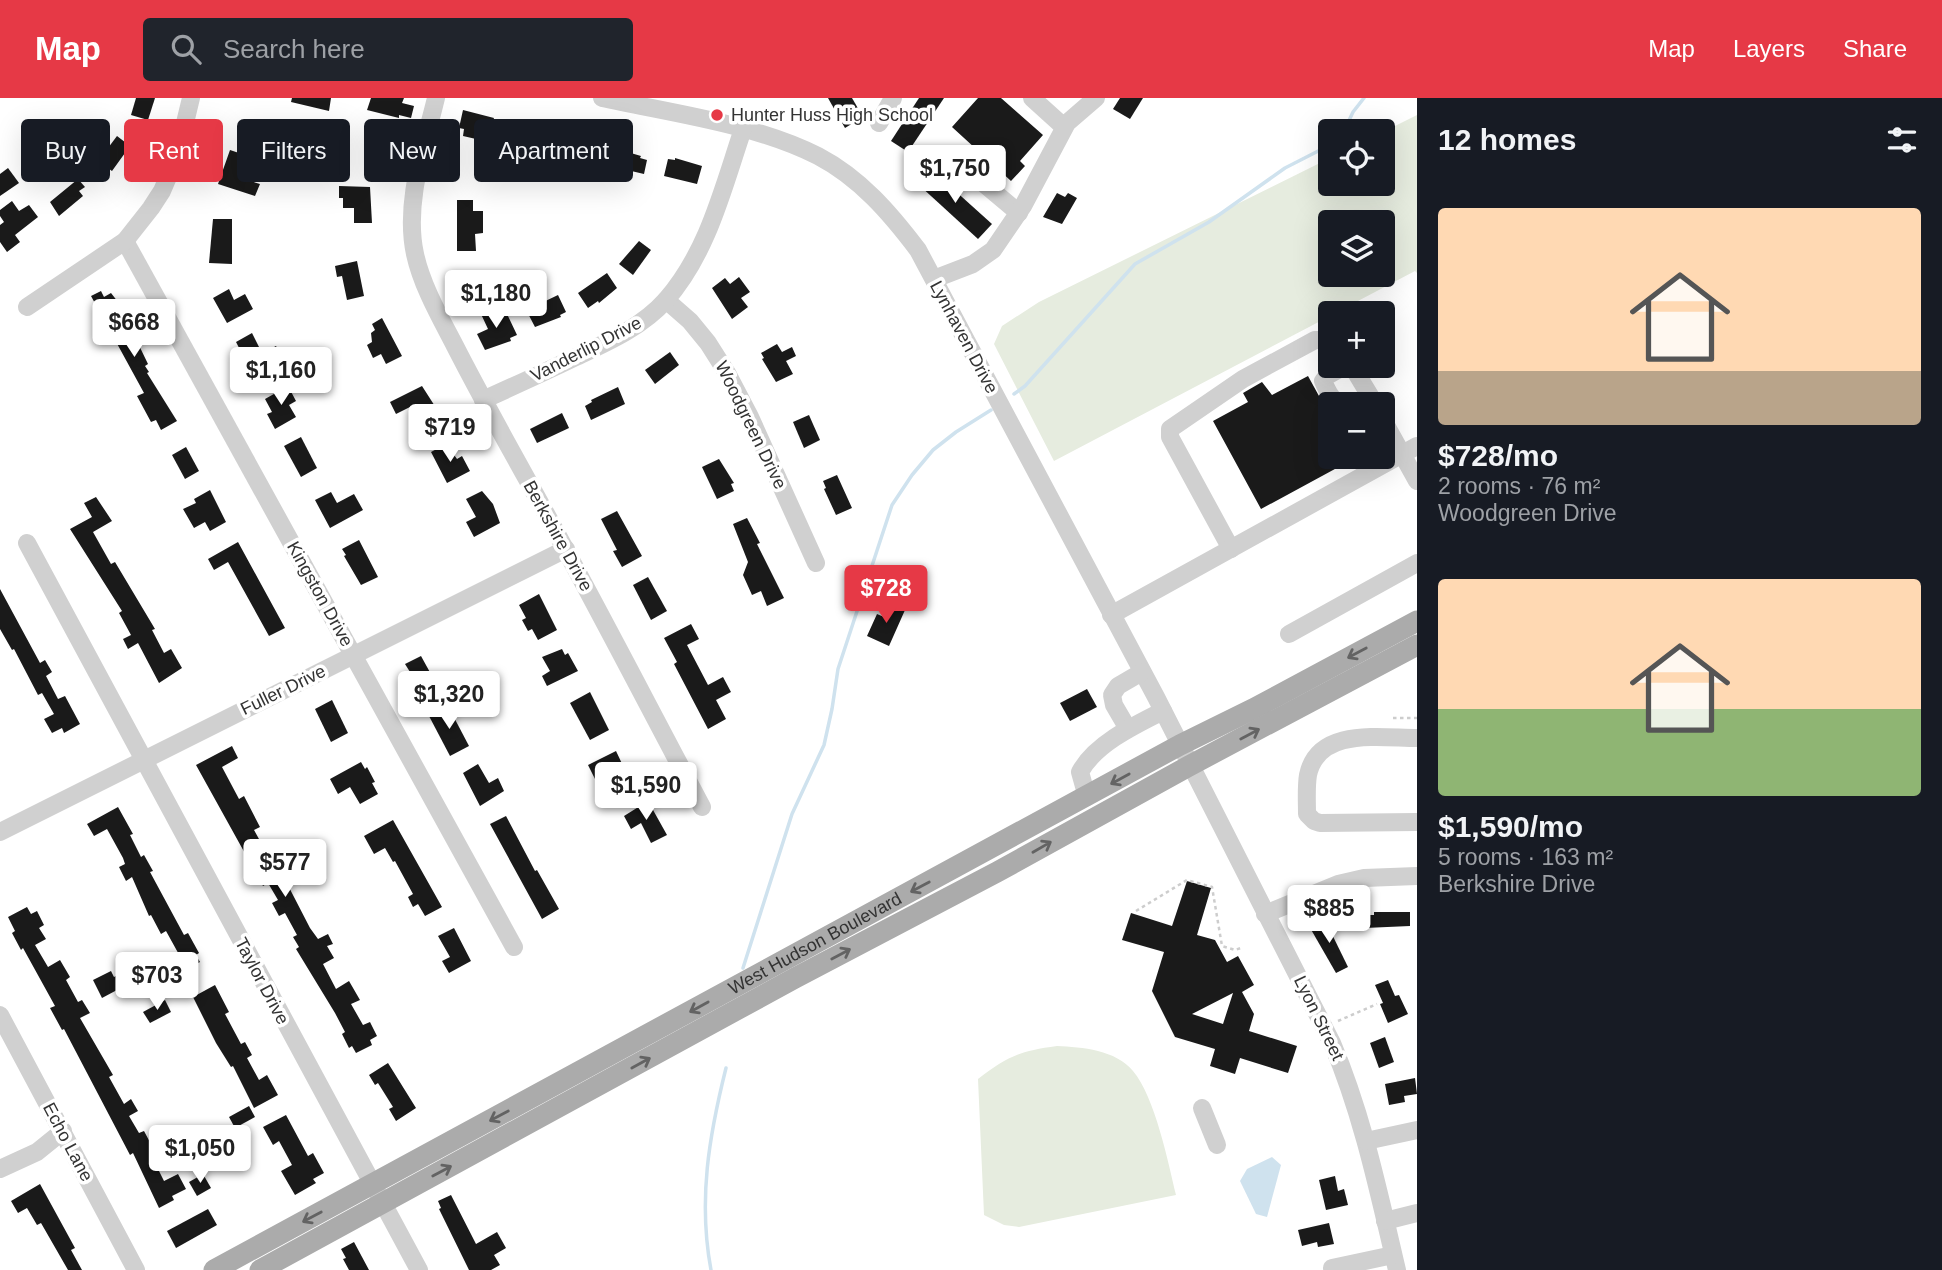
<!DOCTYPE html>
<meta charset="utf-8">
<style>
:root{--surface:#171b24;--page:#20242c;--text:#f1f3f6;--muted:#9ea1a6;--accent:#e63946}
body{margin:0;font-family:Arial,sans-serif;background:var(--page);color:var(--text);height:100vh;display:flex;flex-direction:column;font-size:26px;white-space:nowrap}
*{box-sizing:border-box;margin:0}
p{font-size:23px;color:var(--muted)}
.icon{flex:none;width:38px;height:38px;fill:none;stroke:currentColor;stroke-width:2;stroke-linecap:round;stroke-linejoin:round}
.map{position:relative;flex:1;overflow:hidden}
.panel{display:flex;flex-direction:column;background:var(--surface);width:525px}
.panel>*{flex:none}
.top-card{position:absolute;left:21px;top:21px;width:665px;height:63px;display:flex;gap:14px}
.buttons{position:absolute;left:1318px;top:21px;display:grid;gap:14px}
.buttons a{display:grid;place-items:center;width:77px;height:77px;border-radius:7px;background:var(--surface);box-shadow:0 7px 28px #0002;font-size:35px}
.price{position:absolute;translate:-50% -60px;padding:0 16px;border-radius:7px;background:#fff;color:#222;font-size:23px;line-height:46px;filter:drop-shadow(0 2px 4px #0008)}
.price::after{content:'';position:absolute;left:50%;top:42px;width:21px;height:16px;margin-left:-10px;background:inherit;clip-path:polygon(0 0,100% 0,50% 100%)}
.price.current{background:var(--accent);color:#fff}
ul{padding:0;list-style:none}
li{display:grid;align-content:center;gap:14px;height:371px;padding:0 21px}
li span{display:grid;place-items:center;height:217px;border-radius:7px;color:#555}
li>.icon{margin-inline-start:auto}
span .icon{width:126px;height:126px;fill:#fffc;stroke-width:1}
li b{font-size:30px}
h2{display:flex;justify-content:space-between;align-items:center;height:84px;padding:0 21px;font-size:30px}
.pill{padding:0 24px;border-radius:7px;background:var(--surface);box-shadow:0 7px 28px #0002;font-size:24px;line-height:63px}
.pill.current{background:var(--accent);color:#fff}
header{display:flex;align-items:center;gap:42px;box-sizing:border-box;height:98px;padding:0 35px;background:var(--accent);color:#fff}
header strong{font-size:33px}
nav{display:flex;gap:38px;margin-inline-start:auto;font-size:24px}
.search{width:490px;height:63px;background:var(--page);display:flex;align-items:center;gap:18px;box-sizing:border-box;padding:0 24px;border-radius:7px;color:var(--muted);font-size:26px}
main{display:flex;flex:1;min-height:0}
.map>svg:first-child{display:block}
.green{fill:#e6ecdf;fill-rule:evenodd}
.water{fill:#cfe2ee}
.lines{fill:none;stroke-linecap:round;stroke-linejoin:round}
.stream{stroke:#cfe2ee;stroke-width:3.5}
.building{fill:#1a1a1a;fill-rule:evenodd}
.path{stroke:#cdcdcd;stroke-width:2.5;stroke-dasharray:3.5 3.5;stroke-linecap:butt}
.minor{stroke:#d0d0d0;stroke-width:18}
.major{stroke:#ababab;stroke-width:21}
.oneway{stroke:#636363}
.poi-dot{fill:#e63946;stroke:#fff;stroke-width:2.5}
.labels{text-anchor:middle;stroke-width:7;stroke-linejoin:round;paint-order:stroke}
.poi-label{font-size:18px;fill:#333;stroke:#fff;text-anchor:start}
.street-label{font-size:18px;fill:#333;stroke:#fff}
</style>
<header>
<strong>Map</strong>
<div class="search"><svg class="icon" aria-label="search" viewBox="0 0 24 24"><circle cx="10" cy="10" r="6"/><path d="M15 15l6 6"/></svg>Search here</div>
<nav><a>Map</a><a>Layers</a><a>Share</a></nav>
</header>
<main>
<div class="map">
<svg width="1417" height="1172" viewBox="0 0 1417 1172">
<rect width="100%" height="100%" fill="#fff"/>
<g class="green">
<path d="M1417 17V175L1415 173 1335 215H1330V218L1054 363 994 246 1002 228 1039 204 1330 60V86H1382L1383 34ZM1330 124H1382V177H1330Z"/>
<path d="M1057 948C1082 949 1116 952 1133 973 1155 999 1168 1064 1176 1097L1019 1129 1004 1127 984 1117 978 981C1008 958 1020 953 1057 948Z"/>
</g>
<path class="water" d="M1272 1059 1281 1067 1267 1119 1256 1116 1240 1083 1247 1071Z"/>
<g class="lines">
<g class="stream">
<path d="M1344 33 1353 14 1364 0"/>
<path d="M1014 296 1025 288 1135 166 1209 124 1285 70 1330 47"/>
<path d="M743 870 792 716 824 647 832 611 838 571 892 407 912 377 933 352 956 334 991 312"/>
<path d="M711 1172C698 1102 709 1038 726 970"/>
</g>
</g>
<g class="building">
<path d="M136 0H155L148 22 131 17Z"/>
<path d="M292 0H331L329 13 291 4Z"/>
<path d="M371 0H404L402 5 414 8 411 20 399 17V20L367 12Z"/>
<path d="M828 0H852L863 19 845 30Z"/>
<path d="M919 0H944L908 54 891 43Z"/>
<path d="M978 0H1001L1043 37 1020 63 1025 68 1011 83 952 29Z"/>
<path d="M1120 0H1143L1130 21 1113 11Z"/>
<path d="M463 12 494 20 493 23 523 29 522 32 542 38 539 52 530 50 527 61 501 56 504 41 478 35 476 41 463 38 464 31 459 30Z"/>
<path d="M563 36 601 44 600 46 641 58 640 60 647 62 644 76 610 68 611 65 560 53Z"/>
<path d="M117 38 130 48 112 73 92 59 99 50 105 54Z"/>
<path d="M230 52 251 59 244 81 260 86 255 98 218 86Z"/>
<path d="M675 60 702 68 697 86 664 78 668 61 675 62Z"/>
<path d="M8 70 19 85 0 98V76Z"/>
<path d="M932 72 992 126 978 141 919 87Z"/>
<path d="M78 81 85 89 79 93 83 98 59 118 50 104Z"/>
<path d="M339 88 370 89 372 125H354V110H343V100H339Z"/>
<path d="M1057 95 1065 99 1068 95 1077 100 1062 126 1043 119Z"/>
<path d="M457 102H473V113H483V135L475 136 476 153H457Z"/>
<path d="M12 103 19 113 29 107 38 119 15 137 20 144 7 154 0 144V127L4 124 0 118V112Z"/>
<path d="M213 121H232V166L209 165Z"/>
<path d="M639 143 651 152 633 177 619 166Z"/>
<path d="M357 163 364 198 347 202 342 178 337 179 335 168Z"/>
<path d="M607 175 617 190 599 205 598 203 588 210 578 195Z"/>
<path d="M739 179 750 194 741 200 748 209 732 221 712 190 725 180 730 186Z"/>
<path d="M229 191 234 202 245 196 253 211 227 225 213 200Z"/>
<path d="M101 193 104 199 111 195 118 204 148 266 145 268 149 274 147 275 177 323 161 332 156 322 151 324 137 298 144 295 91 198Z"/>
<path d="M528 193 535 208 558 197 566 214 560 217 561 219 535 229 523 206 520 207 516 198Z"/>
<path d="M492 211 497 221 507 216 517 237 510 240 511 243 485 252 477 236 488 231 481 216Z"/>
<path d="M382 220 402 258 386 266 381 256 373 260 367 247 372 244 371 235 375 232 372 226Z"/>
<path d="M252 235 262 255 276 248 282 259 252 275 236 244Z"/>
<path d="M777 246 782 254 792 249 796 258 786 263 793 276 776 284 762 261 764 260 761 255Z"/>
<path d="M670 254 679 267 655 286 645 272Z"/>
<path d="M1308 278 1330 318V359H1357L1261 411 1213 323 1248 304 1243 295 1262 284 1272 297Z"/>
<path d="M288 288 296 303 289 307 296 319 275 331 267 316 272 314 265 301Z"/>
<path d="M422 288 438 313 435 315 439 322 424 330 412 308 396 316 390 304Z"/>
<path d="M618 289 625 306 591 322 585 308 592 304 591 302Z"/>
<path d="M562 315 569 330 537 345 530 331Z"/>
<path d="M809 317 820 342 804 350 793 324Z"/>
<path d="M301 339 317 370 301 379 284 348Z"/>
<path d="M446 346 457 361 462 358 470 373 447 385 431 354Z"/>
<path d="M186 349 199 373 185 381 172 357Z"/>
<path d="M719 361 734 385 731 386 734 393 717 401 702 369Z"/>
<path d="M837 377 852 410 836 417 824 391 826 390 823 383Z"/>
<path d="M210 392 226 424 210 433 205 424 194 430 183 411 196 405 194 401Z"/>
<path d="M482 393 493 406 500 425 474 439 466 424 476 419 466 401Z"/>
<path d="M331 394 337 405 354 396 363 412 330 430 315 402Z"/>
<path d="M96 399 112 423 93 434 111 466 115 464 155 531 152 532 164 555 171 551 182 570 159 585 138 545 128 551 123 541 131 537 119 515 122 513 70 431 92 419 84 405Z"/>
<path d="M617 413 642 458 622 469 613 453 617 452 601 421Z"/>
<path d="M747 420 760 445 757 446 784 500 767 508 761 493 752 497 743 477 748 464 733 426Z"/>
<path d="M359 442 378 479 361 487 344 458 346 457 342 451Z"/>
<path d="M238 444 285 530 269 538 228 464 214 472 208 461Z"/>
<path d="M648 479 667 513 651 522 633 487Z"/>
<path d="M0 491 40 565 45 562 52 574 46 578 58 601 65 598 80 626 64 635 62 630 52 635 44 621 54 616 42 595 38 597 14 551 12 552 0 531Z"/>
<path d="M539 496 557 532 538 542 532 531 528 533 522 522 526 520 519 507Z"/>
<path d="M890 506 905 512 889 548 867 538 877 516 884 519Z"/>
<path d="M691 526 699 541 687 547 708 587 723 579 731 594 716 602 726 621 708 631 674 566 677 564 664 540Z"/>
<path d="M562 551 565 557 568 555 578 573 547 588 542 578 550 573 542 559Z"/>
<path d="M421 558 432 578 436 576 442 589 422 599 407 576 410 574 405 566Z"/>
<path d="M1087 591 1097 609 1070 623 1060 605Z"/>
<path d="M590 594 609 632 590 642 570 605Z"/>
<path d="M332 602 348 635 331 644 315 611Z"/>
<path d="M448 608 469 648 450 658 429 618Z"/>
<path d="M232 648 238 660 222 669 239 701 244 698 260 729 254 732 275 770 278 768 310 830 318 841 328 836 333 846 327 848 334 860 323 866 336 891 349 883 360 902 351 906 363 927 370 924 377 938 370 942 372 947 356 955 352 948 349 950 342 936 345 934 335 915 296 851 299 849 293 839 297 837 285 815 279 818 272 805 278 802 268 785 263 788 196 667Z"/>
<path d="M616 653 625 672 629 670 636 684 618 693 610 678 597 685 588 667Z"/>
<path d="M361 664 365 671 367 669 375 684 372 685 378 696 360 706 350 689 338 696 330 681Z"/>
<path d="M478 666 489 685 498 680 504 693 480 708 463 675Z"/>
<path d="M648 703 667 737 651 745 641 725 631 731 624 718Z"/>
<path d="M118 709 133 736 130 737 141 759 144 757 153 773 150 774 184 837 188 835 199 855 196 857 200 864 187 871 166 833 161 836 151 817 149 818 132 779 126 783 119 769 125 766 123 760 107 731 94 738 87 726Z"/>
<path d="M506 718 535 773 537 772 559 811 542 821 490 726Z"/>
<path d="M393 722 442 809 425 818 418 806 413 809 408 799 413 796 395 763 393 764 385 750 374 756 364 738Z"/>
<path d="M1187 783 1211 790 1197 837 1215 842 1227 864 1238 858 1254 887 1242 894 1254 916 1249 933 1297 948 1288 975 1240 960 1235 976 1210 968 1215 951 1175 939 1152 893 1164 854 1122 842 1131 815 1172 828ZM1233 895 1223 926 1192 916Z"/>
<path d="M27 809 31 816 37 813 44 827 39 830 46 841 35 847 48 869 60 862 70 879 66 882 78 904 82 902 90 915 80 920 113 977 109 979 124 1006 131 1001 138 1013 129 1018 139 1035 144 1033 152 1048 159 1045 165 1057 154 1063 164 1083 178 1076 186 1091 172 1098 174 1102 159 1110 133 1055 130 1057 64 931 62 932 50 910 55 908 23 850 21 852 12 835 15 833 8 819Z"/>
<path d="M1374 814H1410V828L1342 831V817H1374Z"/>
<path d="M1324 820 1348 869 1336 875 1309 828Z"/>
<path d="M454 830 471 863 449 875 442 863 450 859 438 838Z"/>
<path d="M135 868 142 881 133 886 132 884 102 900 93 882 111 873 114 879Z"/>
<path d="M1388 882 1395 898 1399 897 1408 916 1388 925 1380 906 1383 905 1375 887Z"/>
<path d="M215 887 229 914 225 916 241 946 245 944 252 957 247 960 259 982 267 977 278 997 254 1010 233 968 231 969 216 945 193 899Z"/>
<path d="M165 902 171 914 150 925 143 914Z"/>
<path d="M1385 939 1394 964 1379 970 1370 945Z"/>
<path d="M388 965 416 1010 396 1023 389 1011 393 1009 378 985 375 987 369 977Z"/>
<path d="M1415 980 1417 996 1404 998 1405 1004 1389 1007 1385 986Z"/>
<path d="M249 1008 255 1019 235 1030 229 1019Z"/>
<path d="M286 1017 308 1058 313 1055 324 1075 313 1081 316 1085 295 1097 281 1073 292 1067 279 1043 273 1047 263 1029Z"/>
<path d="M203 1076 211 1090 197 1098 189 1084Z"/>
<path d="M1335 1078 1338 1093 1344 1091 1348 1107 1326 1112 1319 1082Z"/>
<path d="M40 1086 75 1150 71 1152 82 1172H68L41 1125 37 1127 27 1110 18 1115 11 1103Z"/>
<path d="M451 1097 476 1146 497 1134 506 1150 494 1157 500 1167 491 1172H469L439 1111 441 1110 438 1103Z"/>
<path d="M208 1111 217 1127 176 1150 167 1133Z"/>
<path d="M1329 1125 1334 1146 1318 1149 1317 1144 1302 1148 1298 1132Z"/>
<path d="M354 1144 369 1172H349L343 1161 346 1160 341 1151Z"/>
</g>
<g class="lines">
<g class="path">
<path d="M1393 620H1417"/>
<path d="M1136 813 1187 782 1212 789 1222 848 1235 852 1241 850"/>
<path d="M1338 923 1377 906"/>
</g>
<g class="minor">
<path d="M436 0C424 50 404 105 415 156 422 188 440 219 455 248 478 293 503 338 528 383 588 491 644 600 702 709"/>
<path d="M602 0C671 15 755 26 818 58 860 80 890 115 918 152L1156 599 1332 945C1363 1018 1379 1096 1397 1172"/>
<path d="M1032 0 1064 29"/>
<path d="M879 25 893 0"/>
<path d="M957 63 1019 115"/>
<path d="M125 143 514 849"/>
<path d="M934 181 973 166 993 152 1023 108 1067 25 1096 0"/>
<path d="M666 202 690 223 708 245 727 275 750 319 816 465"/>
<path d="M27 209 125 143 151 110 162 93 177 58 191 0"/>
<path d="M1345 268 1327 278 1323 283C1329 296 1332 305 1347 306"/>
<path d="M1352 268 1375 306"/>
<path d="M483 302C514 288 545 274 576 259 608 244 642 229 666 202 708 154 723 90 743 31"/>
<path d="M1382 320 1417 383"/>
<path d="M27 445 419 1172"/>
<path d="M1231 451 1170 339V331L1243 281 1315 242H1330"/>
<path d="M1111 517 1417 348"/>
<path d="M1289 536 1417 465"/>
<path d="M1128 631 1114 607 1112 597 1118 588 1142 574"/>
<path d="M1417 640C1380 640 1318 629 1308 677 1306 689 1307 704 1307 716L1314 723 1320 725 1417 724"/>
<path d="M1087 699 1080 674C1095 646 1135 627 1163 613"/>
<path d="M0 734 566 451"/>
<path d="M1265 816 1338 786 1364 780 1417 778"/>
<path d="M0 917 136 1172"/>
<path d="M1202 1010 1217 1047"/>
<path d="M1366 1043 1417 1032"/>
<path d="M0 1071 37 1054 63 1033"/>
<path d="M1385 1123 1417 1115"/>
<path d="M1332 1170 1393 1157"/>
</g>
<g class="major">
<path id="s1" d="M214 1172 1180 647 1253 611 1417 523"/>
<path d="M260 1172 795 880 997 774 1189 668 1417 547"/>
</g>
</g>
<defs><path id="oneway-shaft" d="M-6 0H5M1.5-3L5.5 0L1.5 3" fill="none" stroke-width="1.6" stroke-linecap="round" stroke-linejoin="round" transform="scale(1.75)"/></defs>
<g class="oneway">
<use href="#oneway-shaft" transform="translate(1357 555) rotate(152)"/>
<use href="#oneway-shaft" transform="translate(1250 636) rotate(-28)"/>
<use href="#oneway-shaft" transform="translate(1120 681) rotate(151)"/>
<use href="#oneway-shaft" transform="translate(1042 749) rotate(-30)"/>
<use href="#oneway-shaft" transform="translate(920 789) rotate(152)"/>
<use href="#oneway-shaft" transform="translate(841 856) rotate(-28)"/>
<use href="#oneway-shaft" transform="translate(699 909) rotate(151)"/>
<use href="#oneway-shaft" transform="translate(641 965) rotate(-29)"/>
<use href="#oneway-shaft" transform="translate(499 1018) rotate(152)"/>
<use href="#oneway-shaft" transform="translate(442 1073) rotate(-28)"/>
<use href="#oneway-shaft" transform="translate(312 1119) rotate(152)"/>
</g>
<circle class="poi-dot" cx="717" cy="17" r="7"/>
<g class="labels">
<g class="poi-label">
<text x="731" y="23">Hunter Huss High School</text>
</g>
<g class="street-label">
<text transform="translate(964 239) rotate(62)" y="6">Lynhaven Drive</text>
<text transform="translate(586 251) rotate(-27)" y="6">Vanderlip Drive</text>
<text transform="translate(751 327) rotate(64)" y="6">Woodgreen Drive</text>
<text transform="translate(558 438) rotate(61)" y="6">Berkshire Drive</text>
<text transform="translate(320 496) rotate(61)" y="6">Kingston Drive</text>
<text transform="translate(283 592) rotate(-26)" y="6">Fuller Drive</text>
<text dy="6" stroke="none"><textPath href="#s1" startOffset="684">West Hudson Boulevard</textPath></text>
<text transform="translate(262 883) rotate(62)" y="6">Taylor Drive</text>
<text transform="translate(1319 920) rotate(64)" y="6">Lyon Street</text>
<text transform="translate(68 1044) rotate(62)" y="6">Echo Lane</text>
</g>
</g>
</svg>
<div class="buttons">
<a><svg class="icon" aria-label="locate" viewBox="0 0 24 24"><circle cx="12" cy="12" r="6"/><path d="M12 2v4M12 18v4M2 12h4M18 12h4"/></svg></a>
<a><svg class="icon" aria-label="layers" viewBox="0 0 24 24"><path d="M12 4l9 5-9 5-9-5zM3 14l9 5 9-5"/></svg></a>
<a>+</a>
<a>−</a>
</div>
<b class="price" style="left:955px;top:107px">$1,750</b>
<b class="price" style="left:496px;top:232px">$1,180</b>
<b class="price" style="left:134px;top:261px">$668</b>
<b class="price" style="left:281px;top:309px">$1,160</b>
<b class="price" style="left:450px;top:366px">$719</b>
<b class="price current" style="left:886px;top:527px">$728</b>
<b class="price" style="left:449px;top:633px">$1,320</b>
<b class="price" style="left:646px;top:724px">$1,590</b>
<b class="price" style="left:285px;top:801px">$577</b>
<b class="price" style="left:1329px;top:847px">$885</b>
<b class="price" style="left:157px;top:914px">$703</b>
<b class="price" style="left:200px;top:1087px">$1,050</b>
<div class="top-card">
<a class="pill">Buy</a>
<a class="pill current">Rent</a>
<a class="pill">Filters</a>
<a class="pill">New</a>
<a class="pill">Apartment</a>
</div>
</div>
<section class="panel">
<h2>12 homes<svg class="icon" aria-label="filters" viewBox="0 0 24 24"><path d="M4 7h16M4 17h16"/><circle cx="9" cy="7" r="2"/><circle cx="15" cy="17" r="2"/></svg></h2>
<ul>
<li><span style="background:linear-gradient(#ffd9b3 75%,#b9a48a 0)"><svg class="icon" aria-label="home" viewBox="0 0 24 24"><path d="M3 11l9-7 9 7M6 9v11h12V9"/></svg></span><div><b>$728/mo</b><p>2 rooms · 76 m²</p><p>Woodgreen Drive</p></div></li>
<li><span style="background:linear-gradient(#ffd9b3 60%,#8fb573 0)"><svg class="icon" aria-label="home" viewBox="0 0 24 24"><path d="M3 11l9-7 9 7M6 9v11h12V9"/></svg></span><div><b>$1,590/mo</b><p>5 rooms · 163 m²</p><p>Berkshire Drive</p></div></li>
</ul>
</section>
</main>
